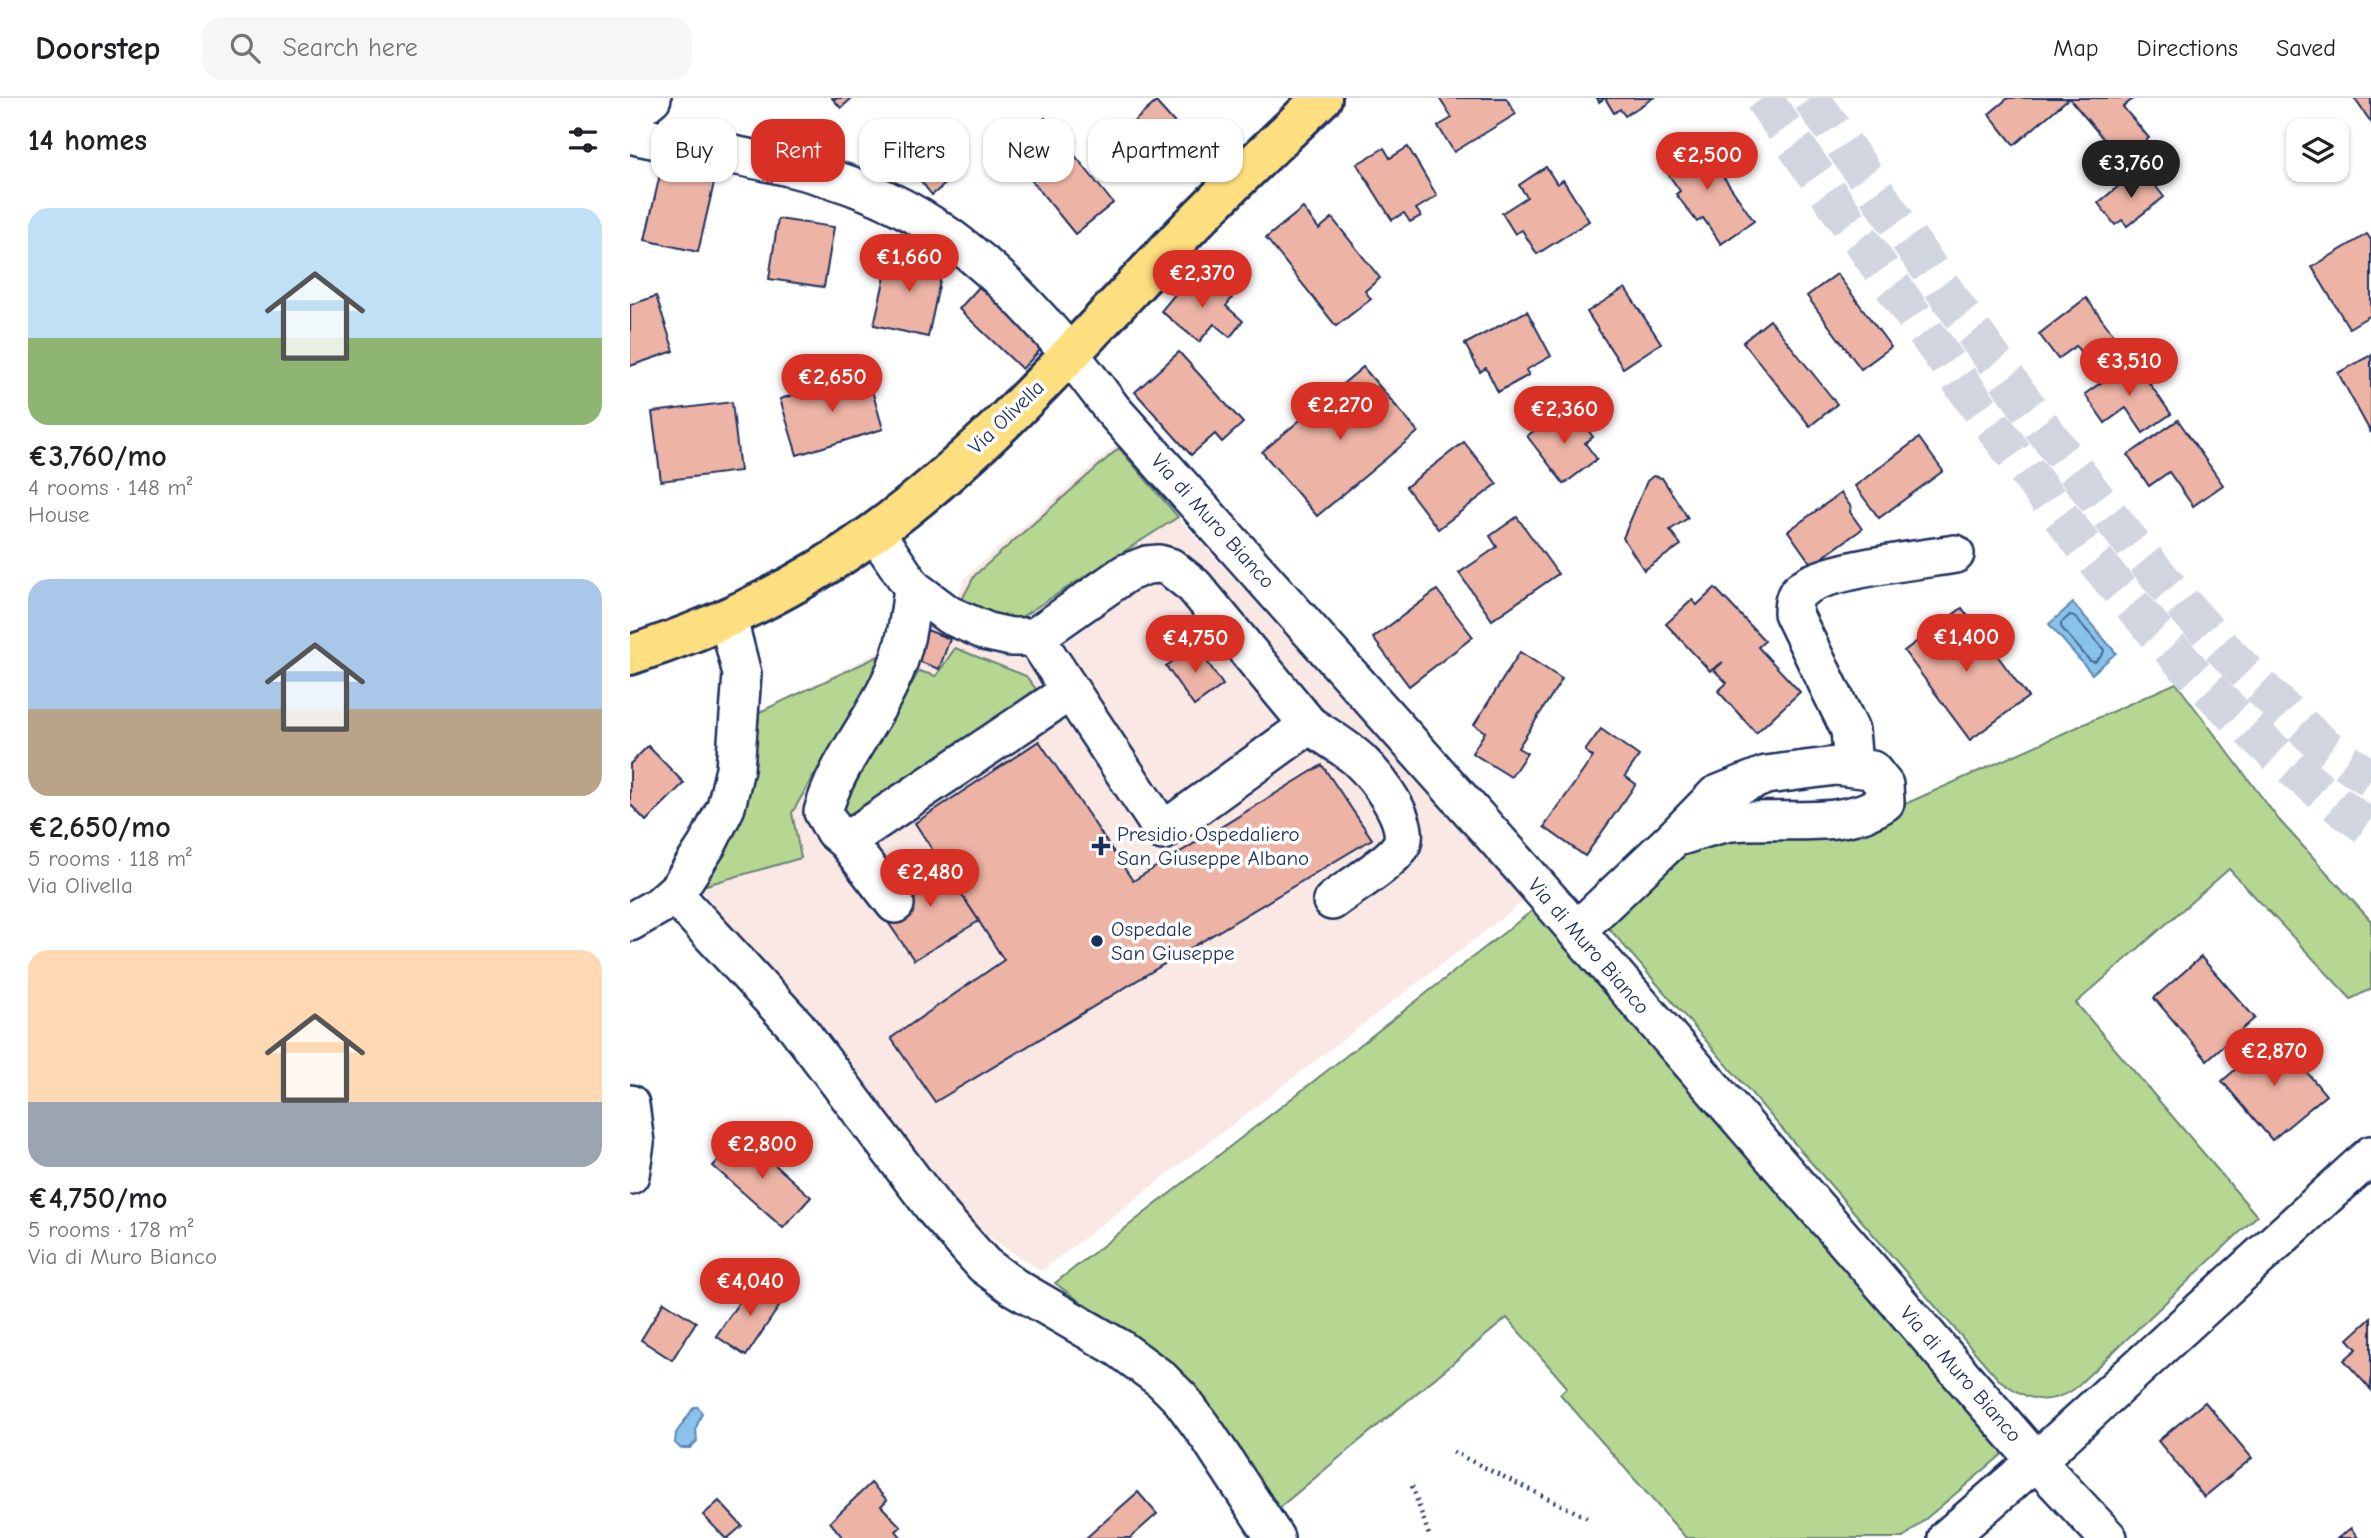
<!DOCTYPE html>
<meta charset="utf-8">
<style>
:root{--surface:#fff;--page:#f6f6f6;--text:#202124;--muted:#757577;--line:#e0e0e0;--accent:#d93025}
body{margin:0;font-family:"Comic Neue",sans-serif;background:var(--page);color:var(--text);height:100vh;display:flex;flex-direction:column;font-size:26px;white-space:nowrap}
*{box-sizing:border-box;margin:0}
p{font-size:23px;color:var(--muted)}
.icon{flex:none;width:38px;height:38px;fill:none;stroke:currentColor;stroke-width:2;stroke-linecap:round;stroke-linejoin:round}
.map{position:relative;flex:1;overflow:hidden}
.drawer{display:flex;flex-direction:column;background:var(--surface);width:630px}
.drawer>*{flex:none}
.top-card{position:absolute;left:21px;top:21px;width:665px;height:63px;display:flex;gap:14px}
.controls{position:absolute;left:1656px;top:21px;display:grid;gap:14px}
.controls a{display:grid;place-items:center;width:63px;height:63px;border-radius:14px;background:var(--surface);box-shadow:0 2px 5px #0004;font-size:35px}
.price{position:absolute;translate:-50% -60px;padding:0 16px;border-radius:24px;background:var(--accent);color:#fff;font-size:23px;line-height:46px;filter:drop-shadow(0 2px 4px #0008)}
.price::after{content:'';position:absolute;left:50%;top:42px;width:21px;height:16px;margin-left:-10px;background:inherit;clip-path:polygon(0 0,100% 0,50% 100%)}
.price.active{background:#222;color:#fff}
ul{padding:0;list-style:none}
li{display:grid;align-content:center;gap:14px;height:371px;padding:0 28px}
li span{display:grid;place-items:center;height:217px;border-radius:21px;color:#555}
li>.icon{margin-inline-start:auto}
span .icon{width:126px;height:126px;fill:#fffc;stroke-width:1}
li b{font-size:30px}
h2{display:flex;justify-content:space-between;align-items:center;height:84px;padding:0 28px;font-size:30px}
.pill{padding:0 24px;border-radius:21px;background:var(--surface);box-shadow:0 2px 5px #0004;font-size:24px;line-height:63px}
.pill.active{background:var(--accent);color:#fff}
header{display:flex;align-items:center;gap:42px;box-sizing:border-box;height:98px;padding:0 35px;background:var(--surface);border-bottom:2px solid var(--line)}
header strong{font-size:33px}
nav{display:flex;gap:38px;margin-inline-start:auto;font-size:24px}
.search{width:490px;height:63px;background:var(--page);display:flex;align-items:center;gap:18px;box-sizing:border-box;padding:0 24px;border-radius:21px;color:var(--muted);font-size:26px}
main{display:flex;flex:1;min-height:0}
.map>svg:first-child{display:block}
.built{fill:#fae8e4}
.green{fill:#b6d791;stroke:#688378;stroke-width:2}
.water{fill:#8ac3e9;stroke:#5e88b1;stroke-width:2}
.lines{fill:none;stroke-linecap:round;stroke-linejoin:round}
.shore{stroke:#476a96;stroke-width:2}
.building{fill:#edb4a6;stroke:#1b2f5e;stroke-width:2}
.highway-tunnel{stroke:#d1d5df;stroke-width:38;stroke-dasharray:38 19;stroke-linecap:butt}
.minor-casing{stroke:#1b2f5e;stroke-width:42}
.major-casing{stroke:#1b2f5e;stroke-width:44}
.path{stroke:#1b2f5e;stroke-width:4.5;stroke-dasharray:2 5;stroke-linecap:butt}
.minor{stroke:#fff;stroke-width:37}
.major{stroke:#fedf80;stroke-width:38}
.poi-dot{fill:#1b2f5e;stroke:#fff;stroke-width:2.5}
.labels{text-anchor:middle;stroke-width:7;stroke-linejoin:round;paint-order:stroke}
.street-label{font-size:21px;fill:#1b2f5e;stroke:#fff}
.poi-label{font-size:21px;fill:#1b2f5e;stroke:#fff;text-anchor:start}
</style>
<header>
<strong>Doorstep</strong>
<div class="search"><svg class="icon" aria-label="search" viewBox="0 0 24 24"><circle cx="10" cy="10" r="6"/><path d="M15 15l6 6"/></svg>Search here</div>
<nav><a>Map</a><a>Directions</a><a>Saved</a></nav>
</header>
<main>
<section class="drawer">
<h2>14 homes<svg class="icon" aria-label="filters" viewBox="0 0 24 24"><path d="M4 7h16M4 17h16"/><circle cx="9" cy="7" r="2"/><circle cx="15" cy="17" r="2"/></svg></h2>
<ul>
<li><span style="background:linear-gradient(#bfe0f5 60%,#8fb573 0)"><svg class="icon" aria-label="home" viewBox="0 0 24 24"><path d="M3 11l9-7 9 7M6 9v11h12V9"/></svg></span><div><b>€3,760/mo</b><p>4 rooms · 148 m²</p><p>House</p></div></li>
<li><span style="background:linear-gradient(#a9c7e8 60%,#b9a48a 0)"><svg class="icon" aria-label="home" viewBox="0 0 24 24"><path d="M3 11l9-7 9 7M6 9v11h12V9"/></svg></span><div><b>€2,650/mo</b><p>5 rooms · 118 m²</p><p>Via Olivella</p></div></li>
<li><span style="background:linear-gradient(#ffd9b3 70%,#9aa5b1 0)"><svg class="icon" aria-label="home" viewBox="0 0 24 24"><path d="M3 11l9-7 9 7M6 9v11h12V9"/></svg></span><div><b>€4,750/mo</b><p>5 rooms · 178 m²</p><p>Via di Muro Bianco</p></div></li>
</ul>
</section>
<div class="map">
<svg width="1741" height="1440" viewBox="0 0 1741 1440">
<rect width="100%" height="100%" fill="#fff"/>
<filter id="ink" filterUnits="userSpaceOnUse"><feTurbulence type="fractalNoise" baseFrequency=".0143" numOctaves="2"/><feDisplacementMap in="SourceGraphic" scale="14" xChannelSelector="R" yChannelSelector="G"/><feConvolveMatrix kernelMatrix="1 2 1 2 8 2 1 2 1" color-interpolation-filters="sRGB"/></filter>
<g filter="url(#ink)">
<path class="built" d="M491 343 548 419 898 800 411 1173 333 1122 69 789 119 619 264 546 323 510 335 479Z"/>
<g class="green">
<path d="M489 350 548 419 388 521H363L328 509 345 477Z"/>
<path d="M325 550 396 578 406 591 227 720 211 711 289 573 306 578Z"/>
<path d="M255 555 162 715 171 760 69 789 119 619Z"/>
<path d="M1546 585 1649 722 1741 823V891L1721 901 1599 771 1446 905 1627 1118 1443 1292C1413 1310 1394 1300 1368 1281L977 828 1054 748 1255 715Z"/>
<path d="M903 812 1374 1355 1273 1440H1056L930 1296 937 1289 877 1220 644 1414 527 1261 425 1185Z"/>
</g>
<g class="water">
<path d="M1443 505 1486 555 1462 576 1419 526Z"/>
<path d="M64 1309H68L72 1315 66 1330 67 1343 60 1350H50L45 1345 46 1335Z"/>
</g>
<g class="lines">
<path class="shore" d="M1440 517 1444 518 1474 552 1473 556 1465 564 1460 563 1431 529V525Z"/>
</g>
<g class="building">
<path d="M202 0H222L211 10Z"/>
<path d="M809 0H876L886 16 824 54 808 28 822 20Z"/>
<path d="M967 0H1023L995 18 990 11 984 15 975 0 969 4Z"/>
<path d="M1378 0H1439L1384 47 1359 16Z"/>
<path d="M1439 0H1504L1493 9 1519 40 1492 63Z"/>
<path d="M1724 0H1741V24Z"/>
<path d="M526 4 567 50 531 80 491 35Z"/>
<path d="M415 20 483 105 445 136 377 52Z"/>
<path d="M282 24 325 78 302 97 259 43Z"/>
<path d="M1067 41 1124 123 1091 146 1073 120 1067 124 1046 96 1050 93 1031 66Z"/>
<path d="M778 49 807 98 786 111 791 118 780 124 774 115 762 122 727 66 754 50 760 60Z"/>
<path d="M916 69 927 86 933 82 959 123 907 156 892 132 885 136 872 115 897 99 889 87Z"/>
<path d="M31 72 84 85 68 154 15 142Z"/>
<path d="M1516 76 1534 99 1497 128 1492 122 1485 127 1468 105 1501 78Z"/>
<path d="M673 110 689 131 702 120 750 180 735 193 741 201 706 228 636 140Z"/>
<path d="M148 121 204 129 194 189 139 181Z"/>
<path d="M1737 136 1741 142V217L1719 230 1682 169Z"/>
<path d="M261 152 314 164 298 239 244 227Z"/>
<path d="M1207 176 1261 249 1231 271 1177 198Z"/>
<path d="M575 178 602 200 596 208 613 223 600 239 584 226 569 244 531 213 556 183 566 190Z"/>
<path d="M350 188 414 248 392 271 329 211Z"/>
<path d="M995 190 1031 245 993 270 957 214Z"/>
<path d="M26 198 44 253 0 268V207Z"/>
<path d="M1456 200 1495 252 1465 274 1446 248 1428 261 1409 236Z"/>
<path d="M897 213 921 258 896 272 899 277 868 294 856 270 850 274 835 246Z"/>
<path d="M1140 222 1207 306 1180 328 1113 244Z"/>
<path d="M549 254 613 325 592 344 585 336 561 357 505 294Z"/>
<path d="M1741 257V335L1708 275Z"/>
<path d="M1503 262 1541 316 1513 335 1496 310 1475 325 1455 296Z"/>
<path d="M733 269 788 334 687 418 632 354Z"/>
<path d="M237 275 253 331 167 357 150 301Z"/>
<path d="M102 304 110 373 31 383 22 314Z"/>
<path d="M932 312 946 330 953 325 963 339 955 345 967 361 934 386 897 338Z"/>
<path d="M1548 322 1593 387 1563 408 1539 374 1519 388 1498 357Z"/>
<path d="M1289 340 1313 373 1249 420 1225 388Z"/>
<path d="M834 344 867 386 808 431 776 389Z"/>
<path d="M1023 378 1032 380 1058 420 1040 432 1051 447 1014 472 993 440 1017 383Z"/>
<path d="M1211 395 1221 409 1220 414 1232 431 1182 467 1158 433Z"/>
<path d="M887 419 928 476 862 522 829 475 867 449 860 438Z"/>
<path d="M1085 490 1135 543 1128 549 1170 594 1126 635 1088 593 1097 585 1084 572 1093 564 1080 573 1036 526 1062 502 1067 507Z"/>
<path d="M807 492 843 539 779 588 743 540Z"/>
<path d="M1332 510 1398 599 1340 642 1274 553Z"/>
<path d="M297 532 320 541 309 571 285 562Z"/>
<path d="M566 547 593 587 564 608 536 568Z"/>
<path d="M890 554 932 581 888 650 897 655 881 679 842 655 855 634 844 627Z"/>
<path d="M971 631 1009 658 995 678 1006 686 955 758 914 729 963 659 955 653Z"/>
<path d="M409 643 503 783 692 667 742 741 305 1004 261 940 374 862 285 725Z"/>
<path d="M18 648 54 685 16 723 0 706V666Z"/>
<path d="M302 752 349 823 284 862 253 817 290 794 275 769Z"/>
<path d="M1571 859 1625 920 1577 962 1524 900Z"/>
<path d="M1646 937 1696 997 1642 1042 1592 983Z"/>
<path d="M112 1037 181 1099 153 1130 83 1068Z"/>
<path d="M124 1182 154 1201 116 1258 86 1238Z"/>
<path d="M34 1204 66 1224 42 1262 11 1242Z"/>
<path d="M1741 1220V1292L1714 1262 1727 1251 1718 1241Z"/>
<path d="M1575 1304 1622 1360 1574 1399 1528 1343Z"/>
<path d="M241 1385 257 1402 251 1408 271 1429 266 1433 272 1440H213L200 1424Z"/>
<path d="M508 1394 527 1416 500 1440H456Z"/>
<path d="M89 1403 112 1428 98 1440H95L73 1417Z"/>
<path d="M1721 1430 1728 1440H1708Z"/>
</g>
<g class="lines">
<g class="highway-tunnel">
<path d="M1133 0C1217 122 1300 244 1389 363 1491 500 1600 632 1741 731"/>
<path d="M1181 0C1260 113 1337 228 1419 338 1497 443 1580 546 1677 633 1697 651 1720 666 1741 681"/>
</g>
<defs>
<g id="minor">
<path d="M0 18 22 0"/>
<path d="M0 36C79 55 162 63 238 94 341 135 418 224 482 311L893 771 1406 1363 1478 1440"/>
<path d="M245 434 283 490 319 517 358 534 381 539H405L533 733 679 627 564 488 540 469 529 466 517 467 496 475 405 539"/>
<path d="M679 627C696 638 713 648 728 661 744 676 785 726 770 749 759 766 720 789 702 803"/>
<path d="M1223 668 1220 632 1163 515C1163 507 1164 496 1172 491 1197 471 1290 462 1325 456"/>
<path d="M216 743 440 593"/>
<path d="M44 796 166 928 307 1114 354 1167 384 1189 489 1250 531 1281 551 1301 579 1339 645 1440"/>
<path d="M265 806 216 743 204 733 193 714C206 666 240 629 260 584 275 554 279 523 283 490"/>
<path d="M0 824 30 807 49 790 77 747 96 709 105 671 112 576 98 521"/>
<path d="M946 833 1044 740 1086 697 1136 677 1206 668 1242 672 1254 687 1255 704C1215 732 1149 719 1102 724 1083 726 1063 735 1044 740"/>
<path d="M0 1006 5 1045 0 1077"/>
<path d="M1317 1440 1406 1363 1741 1057"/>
</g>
<path id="major" d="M0 557C88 529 170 489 245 434 360 350 454 240 552 137 597 90 645 46 692 0"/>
</defs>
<use href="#minor" class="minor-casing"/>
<use href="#major" class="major-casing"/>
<g class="path">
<path d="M823 1354 960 1421"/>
<path d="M782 1388 800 1440"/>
</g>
<use href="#minor" class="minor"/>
<use href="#major" class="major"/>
</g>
</g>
<g class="poi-dot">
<path d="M467.5 737.5h7v7h7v7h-7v7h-7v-7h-7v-7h7z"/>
<circle cx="467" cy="843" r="7"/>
</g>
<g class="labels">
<g class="street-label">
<text transform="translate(376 319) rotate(-44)" y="7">Via Olivella</text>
<text transform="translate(583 423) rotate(48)" y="7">Via di Muro Bianco</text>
<text transform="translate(959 848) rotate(49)" y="7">Via di Muro Bianco</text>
<text transform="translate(1331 1276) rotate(49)" y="7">Via di Muro Bianco</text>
</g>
<g class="poi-label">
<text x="487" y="743">Presidio Ospedaliero<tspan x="487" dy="24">San Giuseppe Albano</tspan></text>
<text x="481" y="838">Ospedale<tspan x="481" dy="24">San Giuseppe</tspan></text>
</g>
</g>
</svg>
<div class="controls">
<a><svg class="icon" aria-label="layers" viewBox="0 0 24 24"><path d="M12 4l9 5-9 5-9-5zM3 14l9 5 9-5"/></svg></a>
</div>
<b class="price" style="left:1077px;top:94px">€2,500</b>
<b class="price active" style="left:1501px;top:102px">€3,760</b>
<b class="price" style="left:279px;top:196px">€1,660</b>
<b class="price" style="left:572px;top:212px">€2,370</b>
<b class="price" style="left:1499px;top:300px">€3,510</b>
<b class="price" style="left:202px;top:316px">€2,650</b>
<b class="price" style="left:710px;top:344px">€2,270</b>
<b class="price" style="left:934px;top:348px">€2,360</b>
<b class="price" style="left:1336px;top:576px">€1,400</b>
<b class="price" style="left:565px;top:577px">€4,750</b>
<b class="price" style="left:300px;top:811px">€2,480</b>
<b class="price" style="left:1644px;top:990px">€2,870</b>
<b class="price" style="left:132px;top:1083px">€2,800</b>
<b class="price" style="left:120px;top:1220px">€4,040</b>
<div class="top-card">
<a class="pill">Buy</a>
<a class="pill active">Rent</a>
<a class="pill">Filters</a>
<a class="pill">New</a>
<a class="pill">Apartment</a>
</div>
</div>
</main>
